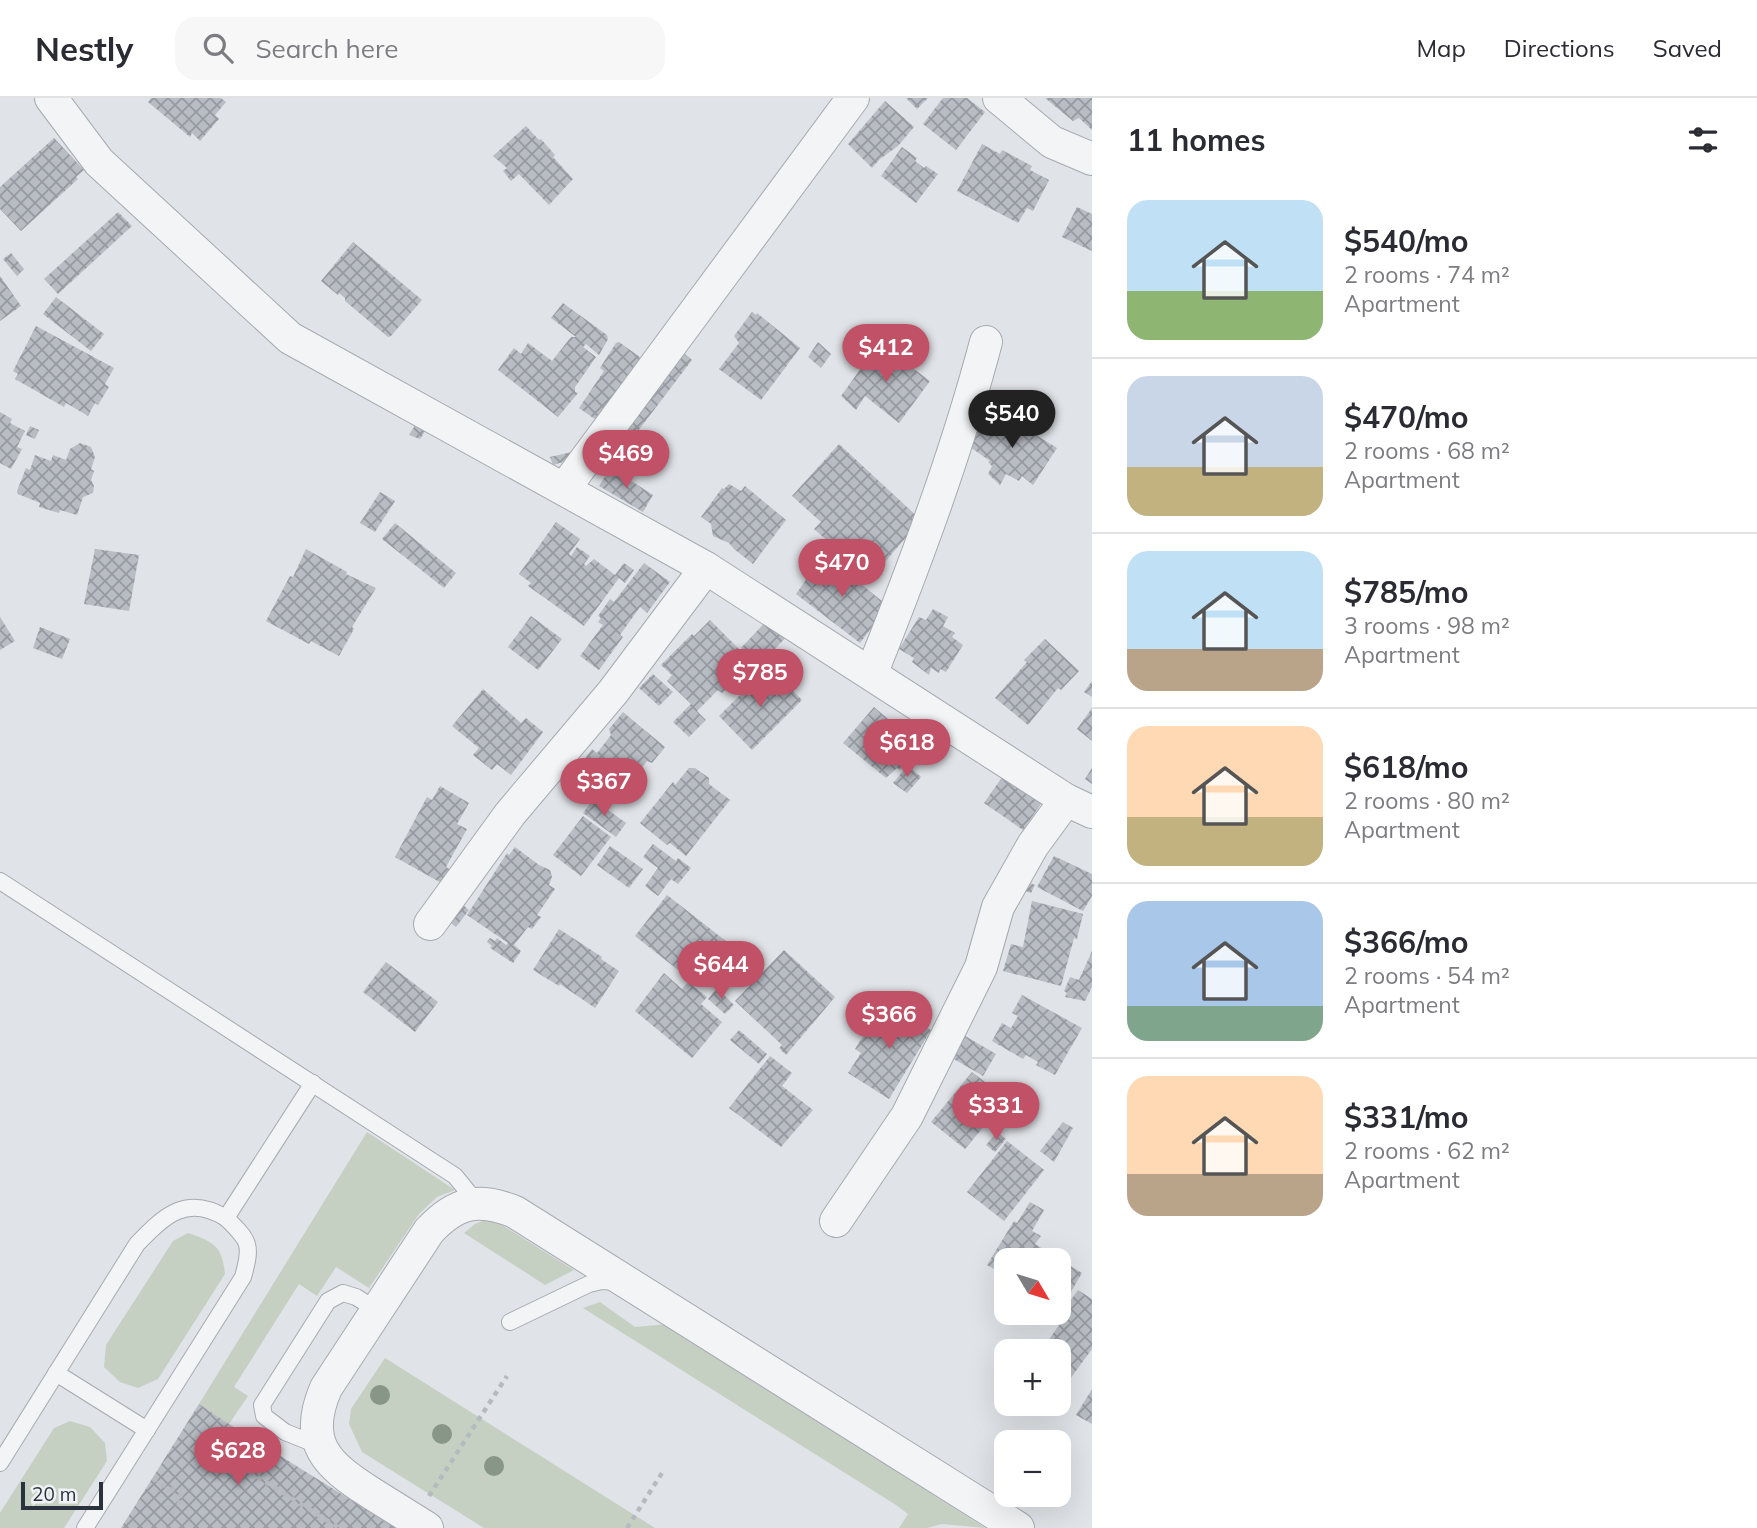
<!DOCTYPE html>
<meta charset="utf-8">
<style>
:root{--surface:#fff;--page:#f7f7f7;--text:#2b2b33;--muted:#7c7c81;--line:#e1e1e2;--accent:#c05167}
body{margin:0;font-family:Mulish,sans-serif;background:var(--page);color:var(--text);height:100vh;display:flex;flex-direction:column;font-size:26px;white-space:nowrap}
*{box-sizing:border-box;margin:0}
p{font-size:23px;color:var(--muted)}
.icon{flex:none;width:38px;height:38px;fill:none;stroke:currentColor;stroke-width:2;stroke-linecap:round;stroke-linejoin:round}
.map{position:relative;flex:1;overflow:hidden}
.sheet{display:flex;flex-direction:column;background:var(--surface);width:665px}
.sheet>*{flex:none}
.needle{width:46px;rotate:128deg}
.buttons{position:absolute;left:994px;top:1150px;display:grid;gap:14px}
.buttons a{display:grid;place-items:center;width:77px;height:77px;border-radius:14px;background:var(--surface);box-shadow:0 7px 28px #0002;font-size:35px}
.scale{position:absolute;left:21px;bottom:18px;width:82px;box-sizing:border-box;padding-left:7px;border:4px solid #2a323d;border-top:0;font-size:19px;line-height:24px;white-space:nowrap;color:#2a323d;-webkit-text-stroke:5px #eff2f5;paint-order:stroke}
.price{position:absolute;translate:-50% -60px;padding:0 16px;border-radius:24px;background:var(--accent);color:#fff;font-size:23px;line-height:46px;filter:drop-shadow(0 2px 4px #0008)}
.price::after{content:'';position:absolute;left:50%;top:42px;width:21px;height:16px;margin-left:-10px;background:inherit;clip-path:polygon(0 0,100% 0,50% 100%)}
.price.on{background:#222;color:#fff}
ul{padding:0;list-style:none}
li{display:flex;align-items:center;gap:21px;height:175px;padding:0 35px}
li+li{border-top:2px solid var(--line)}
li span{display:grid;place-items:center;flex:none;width:196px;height:140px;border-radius:21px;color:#555}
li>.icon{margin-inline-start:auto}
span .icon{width:84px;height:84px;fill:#fffc;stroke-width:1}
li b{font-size:30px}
h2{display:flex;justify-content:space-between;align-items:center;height:84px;padding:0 35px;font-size:30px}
header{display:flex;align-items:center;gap:42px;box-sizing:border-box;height:98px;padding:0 35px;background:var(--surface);border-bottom:2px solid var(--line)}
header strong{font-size:33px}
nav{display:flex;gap:38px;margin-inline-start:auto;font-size:24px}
.search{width:490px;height:63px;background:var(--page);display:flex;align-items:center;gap:18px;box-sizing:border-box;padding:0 24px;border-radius:21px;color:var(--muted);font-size:26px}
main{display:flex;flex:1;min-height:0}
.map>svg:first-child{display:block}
.grass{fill:#c6d0c2}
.building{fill:url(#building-cross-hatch)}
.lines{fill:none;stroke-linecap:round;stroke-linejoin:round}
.service-casing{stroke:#a6aab1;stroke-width:18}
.minor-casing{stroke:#a6aab1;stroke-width:34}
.path{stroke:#b6babe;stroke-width:4.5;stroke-dasharray:5 5;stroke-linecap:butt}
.service{stroke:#f2f4f6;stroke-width:16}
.minor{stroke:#f2f4f6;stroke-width:32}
.tree{fill:#889687}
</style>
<header>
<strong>Nestly</strong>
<div class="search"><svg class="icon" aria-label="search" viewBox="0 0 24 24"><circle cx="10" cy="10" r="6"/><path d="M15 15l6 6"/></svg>Search here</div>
<nav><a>Map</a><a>Directions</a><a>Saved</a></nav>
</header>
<main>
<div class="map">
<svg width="1092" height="1430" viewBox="0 0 1092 1430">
<defs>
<pattern id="building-cross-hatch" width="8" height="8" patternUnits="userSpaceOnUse" patternTransform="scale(1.75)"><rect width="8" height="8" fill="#b8bdc4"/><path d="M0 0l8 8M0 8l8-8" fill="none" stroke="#969aa0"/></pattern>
</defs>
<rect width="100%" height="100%" fill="#e0e3e7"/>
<g class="grass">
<path d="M367 1034 455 1092 437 1099 419 1116 369 1190 336 1169 317 1198 299 1186 234 1289 248 1298 229 1326 199 1306Z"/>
<path d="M485 1122 497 1124 574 1172 545 1187 464 1135 475 1126Z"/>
<path d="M188 1135C214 1144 222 1148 225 1176L158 1281 138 1290 120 1284 104 1269 106 1247 173 1143Z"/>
<path d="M600 1204 635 1229 668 1226 985 1430 942 1426 927 1430H899L908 1416 896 1407 583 1210Z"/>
<path d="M385 1260 655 1430H484L362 1354 349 1326 351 1311Z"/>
<path d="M70 1323 90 1329 105 1345 107 1363 64 1430H0V1415L54 1330Z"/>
</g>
<g class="building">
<path d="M151 0H221L226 4 215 17 219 21 200 43 192 35 190 39 148 4Z"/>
<path d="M906 0H928L917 11Z"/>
<path d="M943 0H967L985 14 956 52 923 26Z"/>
<path d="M1045 0H1092V32L1079 20 1073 23Z"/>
<path d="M885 3 914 29 898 48 880 61 872 70 848 46Z"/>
<path d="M526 28 539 42 541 41 555 57 553 59 573 81 549 107 519 76 511 83 503 73 507 70 493 58Z"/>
<path d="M54 40 84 72 76 79 78 81 21 133 0 111V89Z"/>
<path d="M982 46 1000 56 1002 52 1032 68 1030 72 1049 82 1033 113 1027 110 1018 125 957 93Z"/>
<path d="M902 49 917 60 915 63 924 70 926 68 938 76 916 105 881 78Z"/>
<path d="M1077 109 1092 116V153L1062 139Z"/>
<path d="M118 114 132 128 58 196 44 181Z"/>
<path d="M353 144 422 202 391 238 388 239 345 203V200L339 195 338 197 321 183Z"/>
<path d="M11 155 24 171 17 178 3 161Z"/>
<path d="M0 178 21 208 0 223Z"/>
<path d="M56 199 104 236 91 253 43 216Z"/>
<path d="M563 205 607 237 608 241 599 257 586 246 583 249 596 259 575 289V294L578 295 558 319 498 272 514 250 521 256 528 245 552 263 571 239H576L551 220Z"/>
<path d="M752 214 756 217 757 215 800 250 761 302 719 271 739 245 734 238Z"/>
<path d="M36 228 114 270 105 286 109 289 98 307 95 305 88 318 66 305 64 309 15 281 18 276 13 273Z"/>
<path d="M619 244 644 262 599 324 579 310 604 273 600 270 616 245Z"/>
<path d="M818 244 831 256 821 270 808 259Z"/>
<path d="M879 245 930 283 899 325 865 298 856 312 841 298Z"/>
<path d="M677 248 692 262 625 350 609 340Z"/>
<path d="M990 313 1006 324 1009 320 1057 350 1033 387 1022 378 1019 383 1006 376 1000 387 988 376 992 368 988 364 990 363 970 349 973 347 970 345Z"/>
<path d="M0 314 12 321 10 325 25 333 17 349 22 351 11 371 0 365Z"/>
<path d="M417 324 428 329 420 341 409 337Z"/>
<path d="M30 328 39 332 35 341 26 337Z"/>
<path d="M80 345 91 349 95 359 91 371 94 373 91 382 94 388 93 395 83 399 77 417 60 412 59 415 39 409 40 405 18 396 17 393 26 370 30 372 35 357 51 363 53 357 66 362 70 351Z"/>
<path d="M839 346 921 422 878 472H874L853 453 847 460 814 431 821 424 792 398Z"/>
<path d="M572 354 573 361 553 367 550 359Z"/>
<path d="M613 371 653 397 643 414 599 388 609 372Z"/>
<path d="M729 386 741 393 745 388 786 422 753 466 734 451 729 445 713 438 711 426 701 419 722 390 724 391Z"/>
<path d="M380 394 395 403 375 434 360 425Z"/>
<path d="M556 424 580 441 569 456 571 458 577 449 590 458 584 466 586 468 594 461 615 477 624 465 634 472 625 485 619 480 584 528 528 488 531 485 519 476Z"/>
<path d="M395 425 456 475 444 490 382 441Z"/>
<path d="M95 451 139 457 129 513 84 506Z"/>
<path d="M306 451 347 474 346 476 376 490 352 529 354 531 339 558 311 543 309 546 266 523 290 478 293 479Z"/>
<path d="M824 456 888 508 860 545 796 496Z"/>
<path d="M644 465 670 484 647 515 640 509 620 537 623 539 599 572 580 558 603 527 598 524 601 520 598 518 610 501 614 504Z"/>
<path d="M933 511 948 519 943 528 955 535 952 539 963 547 946 574 940 571 939 575 931 570 929 577 912 564 914 560 899 551 919 519 926 522Z"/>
<path d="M531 518 562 541 538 572 508 549Z"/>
<path d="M771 518 789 536 759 568 741 550Z"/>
<path d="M0 519 15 543 0 552Z"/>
<path d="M710 522 749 561 741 569 744 572 722 595 718 592 697 613 706 622 689 639 673 624 691 606 667 583 672 577 661 567 692 536 694 538Z"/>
<path d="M40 529 70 541 62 561 33 550Z"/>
<path d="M1045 541 1079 573 1061 592 1058 590 1028 627 995 600 1027 564 1024 562Z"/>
<path d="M769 574 777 583 780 580 802 602 752 652 719 618 762 575 765 578Z"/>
<path d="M653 576 673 594 659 608 639 590Z"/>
<path d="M1092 583V599L1084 594Z"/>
<path d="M483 591 521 625 526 620 543 634 511 677 497 666 492 672 473 657 479 650 452 628Z"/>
<path d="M874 609 921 649 900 672 897 670 886 680 843 645Z"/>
<path d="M1092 610V643L1077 631Z"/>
<path d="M623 614 665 649 652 665 647 663 618 700 579 669 592 651 597 655 611 637 609 631Z"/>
<path d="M908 667 921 679 907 695 893 685Z"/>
<path d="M689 670H695L709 680V686L730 702 686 758 670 745 667 747 640 725 673 684 675 687Z"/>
<path d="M1092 670V686L1085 681Z"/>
<path d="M1007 672 1054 714 1041 706 1023 732 984 705Z"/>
<path d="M440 688 469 705 457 726 467 731 446 769 451 772 443 786 395 759 427 699 432 702Z"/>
<path d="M593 701 626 725 616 739 583 715Z"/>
<path d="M583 718 611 739 581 778 553 757Z"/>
<path d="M653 746 676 763 678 760 691 770 678 786 671 781 658 798 645 788 658 770 643 759Z"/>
<path d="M610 748 643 771 629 790 597 767Z"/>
<path d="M515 749 539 767 550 772 552 779 549 787 555 791 537 817 541 819 532 831 528 829 514 847 521 853 513 865 490 850 492 848 487 844 490 840 495 843 497 840 506 847 508 845 467 817 507 755 509 757Z"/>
<path d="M1054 758 1092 776V798L1083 813 1037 789Z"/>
<path d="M1023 782 1035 787 1031 795 1019 791Z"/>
<path d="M667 797 731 847 697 887 635 838Z"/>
<path d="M457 802 469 812 456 829 443 819Z"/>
<path d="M1032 803 1083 816 1077 841 1074 840 1061 888 1003 873 1011 846 1023 849Z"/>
<path d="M559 831 602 859 601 861 619 873 595 910 560 886 559 888 533 872Z"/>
<path d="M784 852 835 899 786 957 779 950 782 947 735 903Z"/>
<path d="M1092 853V889L1085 903 1065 899 1067 895 1064 893 1070 879 1079 882Z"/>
<path d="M386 864 438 904 415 934 363 894Z"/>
<path d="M664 875 682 891 688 884 707 899 701 906 722 924 692 960 635 913Z"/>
<path d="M717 890 734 907 725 916 708 901Z"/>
<path d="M1022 897 1082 930 1055 977 1036 967 1038 964 1026 957 1023 961 992 943 1002 925 1011 930 1018 918 1012 915Z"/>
<path d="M863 900 874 909 863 924 851 914Z"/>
<path d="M893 903 912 915 909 918 931 932 889 1001 848 975 861 955 855 951 865 935 871 939Z"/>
<path d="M739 932 767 956 759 966 730 942Z"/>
<path d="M960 935 996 956 983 978 947 957Z"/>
<path d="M770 958 792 975 782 988 813 1012 781 1049 729 1010Z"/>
<path d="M972 974 998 994 989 1006 994 1009 983 1023 986 1026 965 1051 931 1024Z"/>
<path d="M1008 990 1018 996 1003 1022 992 1015Z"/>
<path d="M1063 1024 1073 1030 1054 1064 1040 1053Z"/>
<path d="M997 1034 1006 1041 995 1054 986 1047Z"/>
<path d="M1007 1043 1044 1072 1004 1123 967 1094Z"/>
<path d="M1030 1104 1044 1112 1032 1133 1041 1138 1035 1146 1082 1175 1059 1214V1162H1006V1178L987 1167 1014 1123 1017 1125Z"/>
<path d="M1006 1181V1195L1000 1191Z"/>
<path d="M1078 1192 1092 1201V1251L1059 1296V1253H1041L1059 1227 1055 1224Z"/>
<path d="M1039 1214H1058L1053 1223Z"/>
<path d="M1092 1291V1326L1076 1317Z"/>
<path d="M199 1306 229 1326 396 1430H121Z"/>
</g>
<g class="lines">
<defs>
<g id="service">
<path d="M0 783 455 1078 477 1105"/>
<path d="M510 1224 589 1186 602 1183 618 1184"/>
<path d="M56 1275 147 1332"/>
<path d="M320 1348 285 1334 264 1318 262 1307 328 1203 343 1195 356 1199 377 1212"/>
<path d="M0 1365 137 1146C165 1117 187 1096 226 1120L313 985"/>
<path d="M85 1430 243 1179C252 1147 250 1143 226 1120"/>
</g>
<g id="minor">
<path d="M51 0 99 64 290 240 706 470 1066 702 1092 714"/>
<path d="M999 0 1052 44 1092 61"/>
<path d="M564 391 853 0"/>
<path d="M872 574C915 466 956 357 986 244"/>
<path d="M430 826 510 716 613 594 706 470"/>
<path d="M836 1123 907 1018 981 869 998 809 1033 747 1066 702"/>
<path d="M427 1430C408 1418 390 1407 371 1395 327 1367 302 1345 326 1290L429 1133C456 1104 478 1099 515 1114L1018 1430"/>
</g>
</defs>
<use href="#service" class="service-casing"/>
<use href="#minor" class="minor-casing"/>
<g class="path">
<path d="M215 1352 339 1430"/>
<path d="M153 1380 183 1399 164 1430"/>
<path d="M429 1398 507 1278"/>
<path d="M627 1430 662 1375"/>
</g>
<use href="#service" class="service"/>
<use href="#minor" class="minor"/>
</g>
<g class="tree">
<circle cx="380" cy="1297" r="10"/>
<circle cx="442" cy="1336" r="10"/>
<circle cx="494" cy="1368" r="10"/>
</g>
</svg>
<div class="buttons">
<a><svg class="needle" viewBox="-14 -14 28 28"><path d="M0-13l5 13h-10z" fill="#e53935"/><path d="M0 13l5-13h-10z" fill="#7c7c81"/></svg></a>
<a>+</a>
<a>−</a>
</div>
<div class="scale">20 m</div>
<b class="price" style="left:886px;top:286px">$412</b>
<b class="price on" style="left:1012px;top:352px">$540</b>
<b class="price" style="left:626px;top:392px">$469</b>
<b class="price" style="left:842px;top:501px">$470</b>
<b class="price" style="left:760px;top:611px">$785</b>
<b class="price" style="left:907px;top:681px">$618</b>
<b class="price" style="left:604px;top:720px">$367</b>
<b class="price" style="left:721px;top:903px">$644</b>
<b class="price" style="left:889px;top:953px">$366</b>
<b class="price" style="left:996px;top:1044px">$331</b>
<b class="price" style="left:238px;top:1389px">$628</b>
</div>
<section class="sheet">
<h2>11 homes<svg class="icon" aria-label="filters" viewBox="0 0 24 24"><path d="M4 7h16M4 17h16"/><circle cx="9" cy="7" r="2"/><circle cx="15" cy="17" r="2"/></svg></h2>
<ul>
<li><span style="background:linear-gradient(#bfe0f5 65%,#8fb573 0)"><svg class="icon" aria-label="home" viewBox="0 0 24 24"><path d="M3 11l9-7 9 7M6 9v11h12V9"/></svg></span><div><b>$540/mo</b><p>2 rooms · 74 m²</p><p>Apartment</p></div></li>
<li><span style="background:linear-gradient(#c9d6e8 65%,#c2b280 0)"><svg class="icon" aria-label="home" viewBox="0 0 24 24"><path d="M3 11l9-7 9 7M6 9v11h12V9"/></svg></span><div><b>$470/mo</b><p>2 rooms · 68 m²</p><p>Apartment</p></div></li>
<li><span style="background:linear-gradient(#bfe0f5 70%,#b9a48a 0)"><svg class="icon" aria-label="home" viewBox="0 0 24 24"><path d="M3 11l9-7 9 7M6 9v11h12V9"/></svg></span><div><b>$785/mo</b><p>3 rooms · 98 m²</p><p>Apartment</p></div></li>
<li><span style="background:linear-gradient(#ffd9b3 65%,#c2b280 0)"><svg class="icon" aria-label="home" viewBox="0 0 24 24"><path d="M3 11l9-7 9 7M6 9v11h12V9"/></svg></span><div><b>$618/mo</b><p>2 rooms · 80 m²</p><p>Apartment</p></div></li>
<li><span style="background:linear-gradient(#a9c7e8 75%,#7fa58c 0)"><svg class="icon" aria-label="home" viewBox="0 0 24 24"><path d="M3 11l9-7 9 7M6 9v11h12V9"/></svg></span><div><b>$366/mo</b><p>2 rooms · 54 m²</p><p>Apartment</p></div></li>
<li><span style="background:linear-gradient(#ffd9b3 70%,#b9a48a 0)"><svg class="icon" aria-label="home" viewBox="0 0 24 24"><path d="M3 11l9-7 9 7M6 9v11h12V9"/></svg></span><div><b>$331/mo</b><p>2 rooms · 62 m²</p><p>Apartment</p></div></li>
</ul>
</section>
</main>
